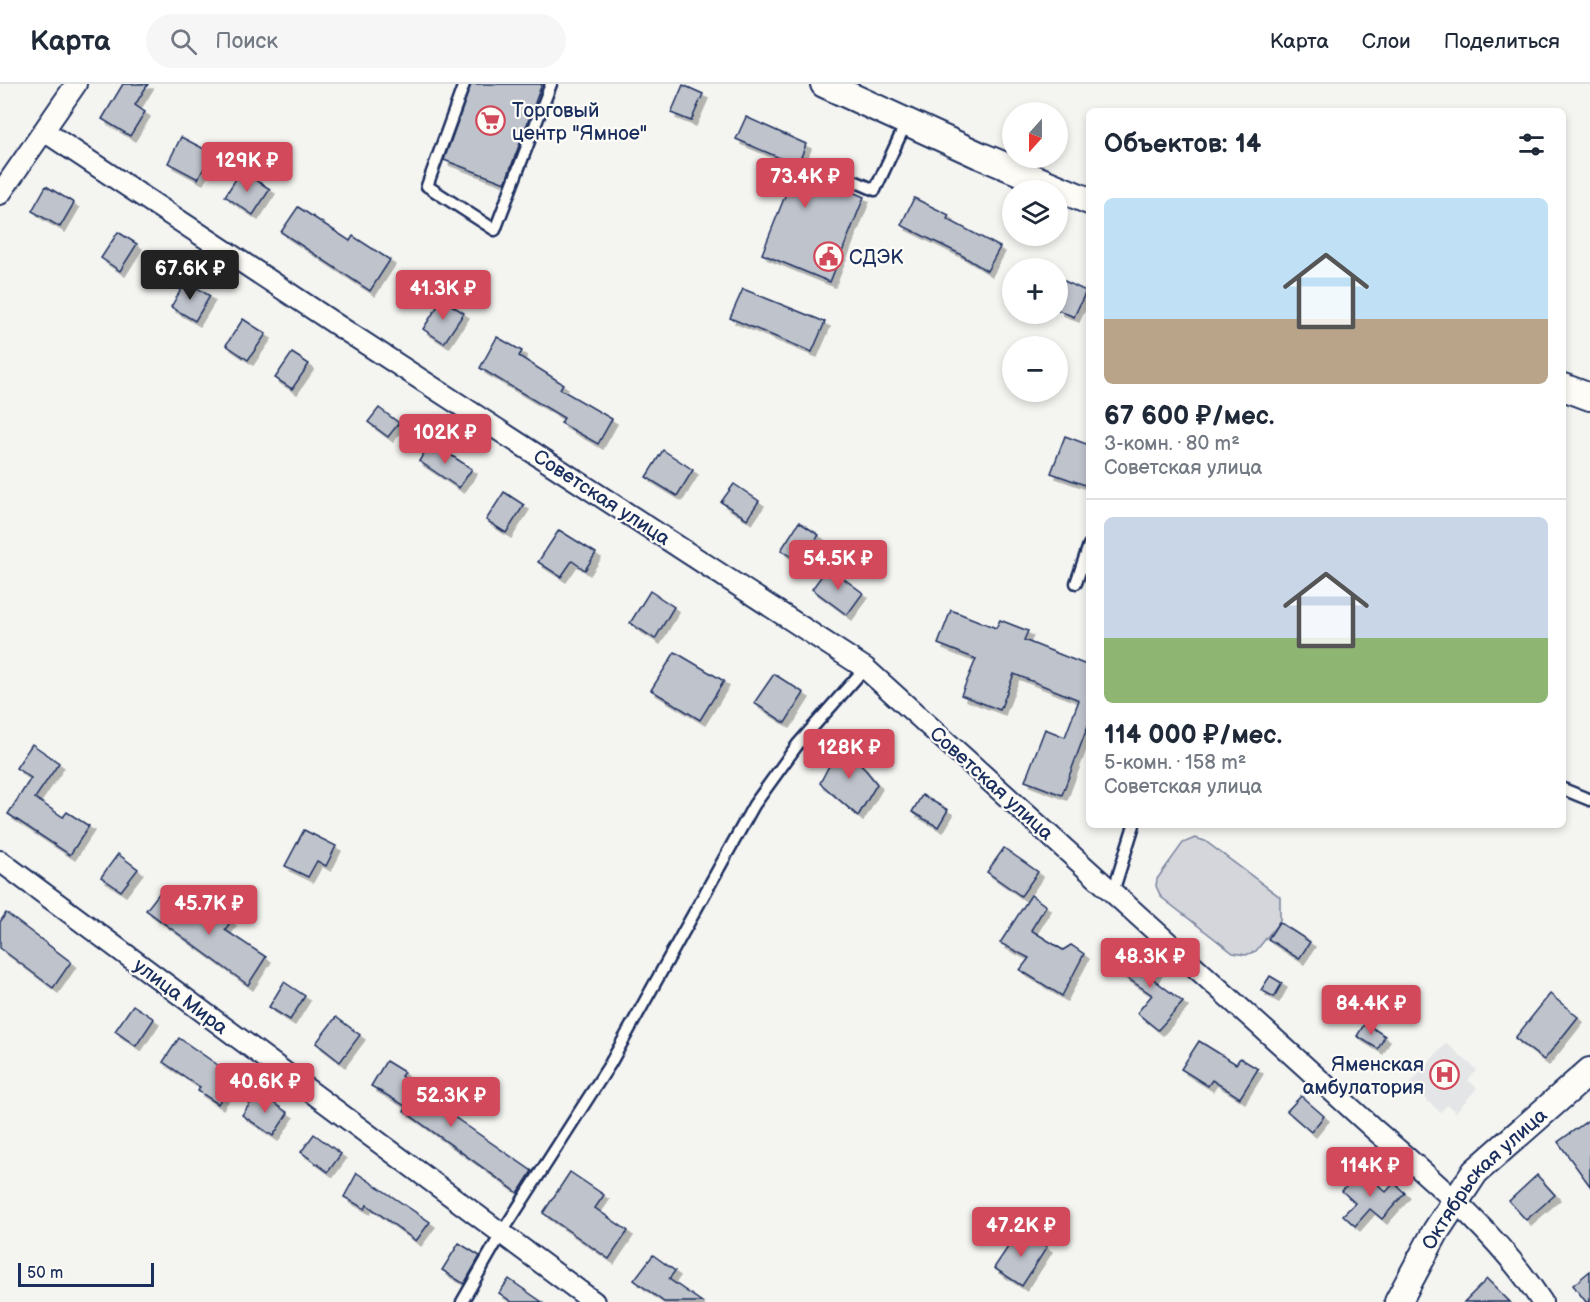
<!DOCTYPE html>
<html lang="ru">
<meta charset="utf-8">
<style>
:root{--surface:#fff;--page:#f6f6f7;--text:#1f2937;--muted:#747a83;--line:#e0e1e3;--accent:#d1495b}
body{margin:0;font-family:"Balsamiq Sans",sans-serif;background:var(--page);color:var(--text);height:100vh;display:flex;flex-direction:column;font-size:22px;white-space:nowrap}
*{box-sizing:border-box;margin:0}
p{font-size:20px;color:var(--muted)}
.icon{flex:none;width:33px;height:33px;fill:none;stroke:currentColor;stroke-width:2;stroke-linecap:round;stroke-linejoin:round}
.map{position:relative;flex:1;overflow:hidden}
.side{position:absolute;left:1086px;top:24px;width:480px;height:720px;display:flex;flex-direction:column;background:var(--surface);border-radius:9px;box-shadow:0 3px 9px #0003}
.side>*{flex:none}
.needle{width:39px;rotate:201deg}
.controls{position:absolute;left:1002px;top:18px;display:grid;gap:12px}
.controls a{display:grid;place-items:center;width:66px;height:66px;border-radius:50%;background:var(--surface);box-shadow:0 3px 9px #0003;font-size:30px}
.scale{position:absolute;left:18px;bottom:15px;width:136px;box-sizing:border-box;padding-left:6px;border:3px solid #1b2f5e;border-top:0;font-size:16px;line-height:21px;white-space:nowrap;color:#1b2f5e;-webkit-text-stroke:4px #fdfcf7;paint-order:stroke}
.price{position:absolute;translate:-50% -51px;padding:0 14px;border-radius:6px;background:var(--accent);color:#fff;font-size:20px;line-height:39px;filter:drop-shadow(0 2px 3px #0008)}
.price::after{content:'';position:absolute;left:50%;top:36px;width:18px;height:14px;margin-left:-9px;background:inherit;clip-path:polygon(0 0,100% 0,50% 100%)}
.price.on{background:#222;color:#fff}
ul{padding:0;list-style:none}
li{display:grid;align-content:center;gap:12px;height:318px;padding:0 18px}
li+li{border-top:2px solid var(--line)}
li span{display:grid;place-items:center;height:186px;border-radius:9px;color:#555}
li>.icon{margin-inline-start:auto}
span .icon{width:108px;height:108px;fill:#fffc;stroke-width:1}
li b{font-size:26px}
h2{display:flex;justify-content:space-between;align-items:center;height:72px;padding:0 18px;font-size:26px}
header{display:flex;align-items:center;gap:36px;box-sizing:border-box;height:84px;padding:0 30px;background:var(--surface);border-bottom:2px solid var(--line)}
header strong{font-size:28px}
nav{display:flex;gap:33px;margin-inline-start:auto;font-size:21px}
.search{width:420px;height:54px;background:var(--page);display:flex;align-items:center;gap:15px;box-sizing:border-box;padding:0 21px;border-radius:33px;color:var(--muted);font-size:22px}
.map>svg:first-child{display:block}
.built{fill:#e4e5e6}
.green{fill:#d4d6db;stroke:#78829c;stroke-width:1.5}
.building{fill:#bfc3cc;stroke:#1b2f5e;stroke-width:1.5;filter:url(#shadow)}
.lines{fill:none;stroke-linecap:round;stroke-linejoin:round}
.service-casing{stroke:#1b2f5e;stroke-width:15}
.minor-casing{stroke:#1b2f5e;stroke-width:24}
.tertiary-casing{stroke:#1b2f5e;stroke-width:30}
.service{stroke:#fdfcf7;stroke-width:10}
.minor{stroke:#fdfcf7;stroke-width:20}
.tertiary{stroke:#fdfcf7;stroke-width:26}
.labels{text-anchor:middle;stroke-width:4.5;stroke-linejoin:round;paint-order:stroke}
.poi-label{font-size:20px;fill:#1b2f5e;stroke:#fdfcf7;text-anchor:start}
.street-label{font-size:20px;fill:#1b2f5e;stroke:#fdfcf7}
</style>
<header>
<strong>Карта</strong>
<div class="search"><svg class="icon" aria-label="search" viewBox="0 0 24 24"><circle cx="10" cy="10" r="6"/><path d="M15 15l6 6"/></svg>Поиск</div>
<nav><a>Карта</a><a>Слои</a><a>Поделиться</a></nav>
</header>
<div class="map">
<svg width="1590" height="1218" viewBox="0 0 1590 1218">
<defs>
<filter id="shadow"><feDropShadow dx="5" dy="5" stdDeviation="0" flood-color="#0004"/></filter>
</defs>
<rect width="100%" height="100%" fill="#f4f4f1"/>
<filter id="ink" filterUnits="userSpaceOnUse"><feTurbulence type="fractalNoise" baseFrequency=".0167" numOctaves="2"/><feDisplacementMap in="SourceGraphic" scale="12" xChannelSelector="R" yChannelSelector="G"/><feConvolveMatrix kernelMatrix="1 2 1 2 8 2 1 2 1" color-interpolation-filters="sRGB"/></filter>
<g filter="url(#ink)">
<path class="built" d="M1446 959 1477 986 1468 996 1477 1004 1456 1028 1447 1021 1440 1028 1409 1001Z"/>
<path class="green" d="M1195 754 1205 757 1280 813V837L1256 867 1246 871 1233 869 1161 813 1156 802 1157 795 1183 759Z"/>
<g class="building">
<path d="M123 0H148L135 21 145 28 130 52 102 35Z"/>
<path d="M471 0H542L505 99 444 76Z"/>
<path d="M683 1 703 10 691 37 671 29Z"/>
<path d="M746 33 806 60 797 84 864 113 830 198 762 170 796 84 781 78 782 75 736 55Z"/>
<path d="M181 53 212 69 198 95 168 79Z"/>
<path d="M241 87 270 105 253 131 225 112Z"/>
<path d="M46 102 74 119 60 143 32 127Z"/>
<path d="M914 114 949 131 947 135 1000 163 987 187 958 169 901 141Z"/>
<path d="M298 123 350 157 353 152 390 176 370 207 281 148Z"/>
<path d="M118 148 137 160 120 187 101 174Z"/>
<path d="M1058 194 1086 207 1074 233 1058 226Z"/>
<path d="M186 197 210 212 195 237 171 223Z"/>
<path d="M743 205 825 238 812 268 730 234Z"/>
<path d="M442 215 464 229 444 259 423 245Z"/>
<path d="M243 235 266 250 248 276 226 261Z"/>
<path d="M497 253 522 267 519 272 563 300 560 305 612 335 598 360 561 339 564 334 480 284Z"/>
<path d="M292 269 309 280 292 305 275 294Z"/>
<path d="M379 324 399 339 388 353 368 338Z"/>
<path d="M1065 352 1089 361V389L1085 401 1051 389Z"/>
<path d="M431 358 472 385 459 404 419 377Z"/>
<path d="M663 366 693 386 677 412 646 393Z"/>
<path d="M734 400 759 417 747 435 721 418Z"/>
<path d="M504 408 524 421 506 449 486 436Z"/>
<path d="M799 438 819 451 801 479 781 466Z"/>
<path d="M559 446 596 469 585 486 572 477 561 493 538 478Z"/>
<path d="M828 483 863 509 847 531 812 505Z"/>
<path d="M650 507 674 523 655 555 630 539Z"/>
<path d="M951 526 996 544 1000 536 1028 547 1024 556 1089 582V639L1062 711 1025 697 1045 645 1065 653 1079 616 1014 590 1000 626 961 611 976 575 938 560Z"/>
<path d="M675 568 724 597 700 636 651 606Z"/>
<path d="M774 590 804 609 785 639 754 619Z"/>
<path d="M842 657 877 700 858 732 820 699Z"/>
<path d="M32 660 59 679 35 714 63 733 67 728 89 742 70 771 8 730 31 694 16 684Z"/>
<path d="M922 711 948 726 938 743 912 728Z"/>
<path d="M304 746 336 762 326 782 317 777 308 793 285 782Z"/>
<path d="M1004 764 1038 788 1021 812 987 788Z"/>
<path d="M118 770 138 785 121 807 101 793Z"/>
<path d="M161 807 196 834 206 819 231 837 225 846 266 873 248 901 146 826Z"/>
<path d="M1031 811 1046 822 1031 846 1063 866 1071 861 1084 870 1062 912 1020 886 1029 874 1000 859Z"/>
<path d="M6 829 71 878 53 904 0 864V838Z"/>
<path d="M1279 838 1310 858 1299 875 1268 855Z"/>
<path d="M1132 864 1160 883 1152 894 1183 918 1158 946 1137 929 1152 911 1117 887Z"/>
<path d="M1270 892 1282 899 1274 913 1261 906Z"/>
<path d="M284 898 305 912 290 936 269 923Z"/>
<path d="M1550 910 1578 933 1544 976 1515 954Z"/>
<path d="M133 921 154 935 136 962 115 947Z"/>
<path d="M336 933 360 951 340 978 316 959Z"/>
<path d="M1365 939 1385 952 1378 965 1357 952Z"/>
<path d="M179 954 235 993 218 1020 198 1007 200 1003 163 978Z"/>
<path d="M1199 957 1236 980 1240 974 1258 985 1240 1014 1212 996 1208 1002 1181 985Z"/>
<path d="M386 977 404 988 401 992 447 1028 532 1087 518 1109 404 1027 407 1023 371 1002Z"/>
<path d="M258 1008 288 1029 273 1052 242 1031Z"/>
<path d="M1301 1012 1324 1032 1311 1048 1287 1027Z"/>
<path d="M1590 1035V1102L1558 1058Z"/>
<path d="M314 1050 341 1070 328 1088 301 1068Z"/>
<path d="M1362 1086 1386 1108 1394 1099 1405 1109 1382 1135 1370 1125 1355 1142 1343 1131 1355 1119 1342 1107Z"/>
<path d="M570 1088 604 1111 595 1124 628 1147 609 1175 543 1129Z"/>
<path d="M357 1089 430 1138 416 1157 367 1121 365 1125 344 1113Z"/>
<path d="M1537 1091 1555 1111 1526 1136 1509 1117Z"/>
<path d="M1020 1145 1047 1163 1022 1202 994 1184Z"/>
<path d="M459 1159 480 1172 464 1200 442 1186Z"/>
<path d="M653 1171 675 1187 669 1195 702 1218H664L634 1196Z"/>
<path d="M1590 1187V1218H1586L1573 1201Z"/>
<path d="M509 1195 542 1218H512L499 1209Z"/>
<path d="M1487 1195 1510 1218H1464Z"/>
</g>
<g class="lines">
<defs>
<g id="service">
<path d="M464 0 427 102 495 146 551 0"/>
<path d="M817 81 875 106 906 39"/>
<path d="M1076 499 1089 461"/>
<path d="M1563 705 1590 716"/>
<path d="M1113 808 1134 741"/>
<path d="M462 1218 501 1150 610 980 754 721 798 660 865 584"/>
</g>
<g id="minor">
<path d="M44 47 340 243 865 584 1375 1046C1435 1098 1499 1151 1542 1218"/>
<path d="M0 110 76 0"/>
<path d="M0 777 594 1218"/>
</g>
<g id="tertiary">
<path d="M824 0 979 71 1089 117"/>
<path d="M1563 303 1590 313"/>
<path id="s1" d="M1398 1218 1436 1147 1475 1088 1590 987"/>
</g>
</defs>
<use href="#service" class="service-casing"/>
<use href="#minor" class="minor-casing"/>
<use href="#tertiary" class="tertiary-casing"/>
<use href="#service" class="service"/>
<use href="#minor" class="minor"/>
<use href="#tertiary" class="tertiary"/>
</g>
</g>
<defs>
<symbol id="supermarket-ring" viewBox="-11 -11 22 22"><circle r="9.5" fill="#fdfcf7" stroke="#d1495b" stroke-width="1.5"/><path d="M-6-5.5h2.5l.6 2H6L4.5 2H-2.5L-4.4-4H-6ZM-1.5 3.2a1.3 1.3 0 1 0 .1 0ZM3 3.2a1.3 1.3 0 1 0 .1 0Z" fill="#d1495b"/></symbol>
<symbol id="civic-ring" viewBox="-11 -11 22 22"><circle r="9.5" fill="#fdfcf7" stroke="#d1495b" stroke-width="1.5"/><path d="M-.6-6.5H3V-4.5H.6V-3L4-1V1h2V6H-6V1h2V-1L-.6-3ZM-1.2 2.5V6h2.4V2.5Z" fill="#d1495b"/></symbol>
<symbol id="hospital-ring" viewBox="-11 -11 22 22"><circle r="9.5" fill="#fdfcf7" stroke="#d1495b" stroke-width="1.5"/><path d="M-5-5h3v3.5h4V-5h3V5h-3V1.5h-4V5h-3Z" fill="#d1495b"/></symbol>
</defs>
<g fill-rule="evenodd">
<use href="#supermarket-ring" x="474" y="20" width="33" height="33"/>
<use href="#civic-ring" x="812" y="156" width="33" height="33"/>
<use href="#hospital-ring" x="1428" y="974" width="33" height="33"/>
</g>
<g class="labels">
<g class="poi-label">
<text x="512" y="33">Торговый<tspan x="512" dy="23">центр "Ямное"</tspan></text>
<text x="849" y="180">СДЭК</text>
<text x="1424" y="987" text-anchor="end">Яменская<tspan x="1424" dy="23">амбулатория</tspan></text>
</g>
<g class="street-label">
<text transform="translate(602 413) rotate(33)" y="7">Советская улица</text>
<text transform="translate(992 699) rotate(42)" y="7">Советская улица</text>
<text transform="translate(181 912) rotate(37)" y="7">улица Мира</text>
<text dy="7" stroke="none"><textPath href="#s1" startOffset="152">Октябрьская улица</textPath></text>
</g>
</g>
</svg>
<div class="controls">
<a><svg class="needle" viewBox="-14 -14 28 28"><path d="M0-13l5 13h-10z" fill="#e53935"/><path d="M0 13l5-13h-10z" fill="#747a83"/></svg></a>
<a><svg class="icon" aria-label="layers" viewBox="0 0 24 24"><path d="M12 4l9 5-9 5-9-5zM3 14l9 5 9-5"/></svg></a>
<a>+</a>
<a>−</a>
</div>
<div class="scale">50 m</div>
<b class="price" style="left:247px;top:109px">129K ₽</b>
<b class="price" style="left:805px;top:125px">73.4K ₽</b>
<b class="price on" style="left:190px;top:217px">67.6K ₽</b>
<b class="price" style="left:443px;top:237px">41.3K ₽</b>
<b class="price" style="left:445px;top:381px">102K ₽</b>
<b class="price" style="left:838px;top:507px">54.5K ₽</b>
<b class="price" style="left:849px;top:696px">128K ₽</b>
<b class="price" style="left:209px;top:852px">45.7K ₽</b>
<b class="price" style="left:1150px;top:905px">48.3K ₽</b>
<b class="price" style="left:1371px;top:952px">84.4K ₽</b>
<b class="price" style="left:265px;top:1030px">40.6K ₽</b>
<b class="price" style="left:451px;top:1044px">52.3K ₽</b>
<b class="price" style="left:1370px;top:1114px">114K ₽</b>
<b class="price" style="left:1021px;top:1174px">47.2K ₽</b>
<section class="side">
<h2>Объектов: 14<svg class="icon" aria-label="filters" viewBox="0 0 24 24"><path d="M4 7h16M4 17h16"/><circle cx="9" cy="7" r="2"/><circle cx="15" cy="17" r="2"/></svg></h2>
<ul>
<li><span style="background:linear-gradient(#bfe0f5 65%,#b9a48a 0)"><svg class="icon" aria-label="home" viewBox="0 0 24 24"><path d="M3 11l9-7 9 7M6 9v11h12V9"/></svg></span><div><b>67 600 ₽/мес.</b><p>3-комн. · 80 m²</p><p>Советская улица</p></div></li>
<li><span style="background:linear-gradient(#c9d6e8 65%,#8fb573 0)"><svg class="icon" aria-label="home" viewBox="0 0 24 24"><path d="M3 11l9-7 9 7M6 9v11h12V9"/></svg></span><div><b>114 000 ₽/мес.</b><p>5-комн. · 158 m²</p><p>Советская улица</p></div></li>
</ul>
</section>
</div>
